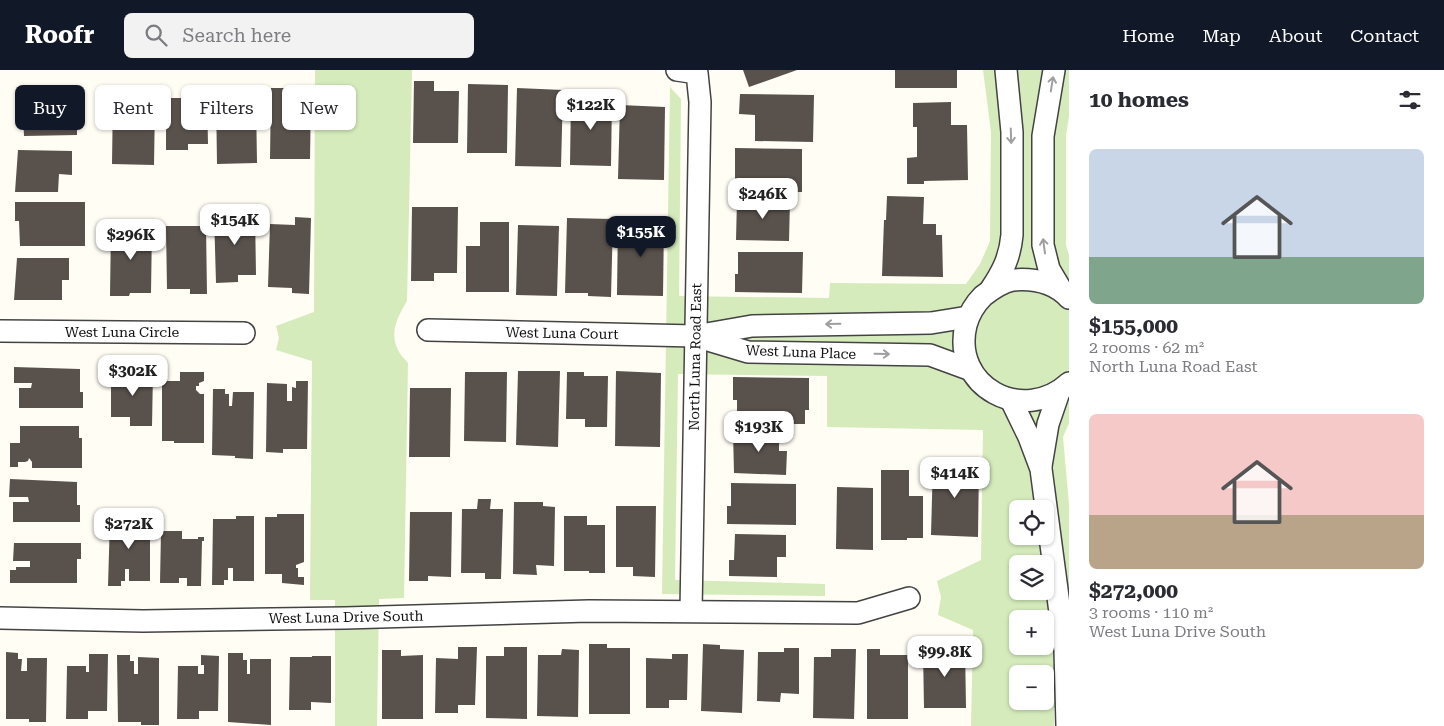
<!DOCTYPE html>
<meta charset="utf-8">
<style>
:root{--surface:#fff;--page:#f2f2f3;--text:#2b2b33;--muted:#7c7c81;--accent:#111827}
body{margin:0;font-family:"Roboto Serif",serif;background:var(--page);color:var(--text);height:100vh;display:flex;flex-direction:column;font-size:19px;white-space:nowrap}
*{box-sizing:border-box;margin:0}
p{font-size:16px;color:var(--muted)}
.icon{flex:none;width:28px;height:28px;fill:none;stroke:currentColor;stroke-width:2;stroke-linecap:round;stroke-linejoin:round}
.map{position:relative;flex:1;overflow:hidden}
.side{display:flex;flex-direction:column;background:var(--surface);width:375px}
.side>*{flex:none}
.guide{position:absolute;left:15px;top:15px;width:475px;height:45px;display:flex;gap:10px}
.tools{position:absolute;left:1009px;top:430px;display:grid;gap:10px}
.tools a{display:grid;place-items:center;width:45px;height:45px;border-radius:8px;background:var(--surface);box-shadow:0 1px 4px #0004;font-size:25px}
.price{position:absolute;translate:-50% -42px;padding:0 11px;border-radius:10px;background:#fff;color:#222;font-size:16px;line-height:32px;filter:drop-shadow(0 1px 2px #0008)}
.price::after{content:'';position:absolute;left:50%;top:30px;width:15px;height:11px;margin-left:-8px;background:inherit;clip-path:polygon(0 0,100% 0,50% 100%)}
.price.current{background:var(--accent);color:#fff}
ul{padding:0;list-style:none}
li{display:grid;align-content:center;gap:10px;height:265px;padding:0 20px}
li span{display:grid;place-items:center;height:155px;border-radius:8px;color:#555}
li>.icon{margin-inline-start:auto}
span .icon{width:90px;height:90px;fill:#fffc;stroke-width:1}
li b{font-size:21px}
h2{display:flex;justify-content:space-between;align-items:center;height:60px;padding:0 20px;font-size:21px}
.tag{padding:0 18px;border-radius:8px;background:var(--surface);box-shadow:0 1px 4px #0004;font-size:18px;line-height:45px}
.tag.current{background:var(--accent);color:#fff}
header{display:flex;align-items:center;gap:30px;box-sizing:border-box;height:70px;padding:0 25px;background:var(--accent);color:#fff}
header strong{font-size:24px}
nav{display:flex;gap:28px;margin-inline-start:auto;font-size:18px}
.search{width:350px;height:45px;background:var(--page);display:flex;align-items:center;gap:12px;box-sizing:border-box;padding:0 18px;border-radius:8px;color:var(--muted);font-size:19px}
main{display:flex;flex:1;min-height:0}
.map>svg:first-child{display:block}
.green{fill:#d5ebbc;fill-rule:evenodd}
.building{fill:#59514c}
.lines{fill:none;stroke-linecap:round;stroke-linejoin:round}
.minor-casing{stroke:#434343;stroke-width:24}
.minor{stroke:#fff;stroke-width:21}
.oneway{stroke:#9f9f9f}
.labels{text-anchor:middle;stroke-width:5;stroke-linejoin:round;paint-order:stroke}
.street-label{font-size:14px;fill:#101010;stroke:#fff}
</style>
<header>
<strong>Roofr</strong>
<div class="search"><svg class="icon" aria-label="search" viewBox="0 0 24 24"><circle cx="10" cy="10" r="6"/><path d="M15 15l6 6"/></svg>Search here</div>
<nav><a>Home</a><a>Map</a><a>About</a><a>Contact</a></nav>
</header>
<main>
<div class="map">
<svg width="1069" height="656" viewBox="0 0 1069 656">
<rect width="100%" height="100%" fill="#fffdf4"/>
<g class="green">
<path d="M315 0H412L407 231C398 246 389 262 398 280 400 285 405 289 408 293L404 528 379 529 377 656H335V530H310L312 291 276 280 279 268 276 256 314 242Z"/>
<path d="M983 0H1069V46L1066 66V175L1069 185V353L1063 367 1069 435V638H1054V656H971L973 560 938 545 941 527 937 511 981 490 983 360 827 357V306L678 304 675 510 825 514V526L662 524 670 17 681 29 679 226 829 228 830 213 966 214 980 194 990 171 991 62ZM1018 439H1045V466H1018ZM1018 494H1045V521H1018ZM1018 549H1045V576H1018ZM1018 604H1045V631H1018Z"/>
</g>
<g class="building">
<path d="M743 0H797L749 17Z"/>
<rect x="895" y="0" width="62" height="18"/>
<path d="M414 11H434V21H459L458 73H413Z"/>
<path d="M468 14 508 15 507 83H467Z"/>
<path d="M271 18H293V27H311L310 89H270Z"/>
<path d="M517 18 563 20 561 97 515 96Z"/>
<path d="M69 24V44H77V65L24 66 22 25Z"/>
<path d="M113 24H136V33H155L154 95 112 94Z"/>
<path d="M216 24H234L235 31H256L257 93 217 94Z"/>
<path d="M740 24 814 25 813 72 755 71V45L739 44Z"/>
<path d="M189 26H207L208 74H188V80H166V28H189Z"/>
<path d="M571 26 612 27 611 96 570 95Z"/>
<path d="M951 32V55H967L968 110 924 111V114H907V88L917 87V57H913V33Z"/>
<path d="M620 35 665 37 664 110 618 109Z"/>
<path d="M735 78 802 79V122L735 121Z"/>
<path d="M18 80 72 81V105L59 104 58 122H15Z"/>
<path d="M887 126 924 127 923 154H936V165H942L943 207 882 206 884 150H886Z"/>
<path d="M737 129 790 130 789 171 736 170Z"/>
<path d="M15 132H85V176H20L19 151H15Z"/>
<path d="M412 137H458L457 203H434V211H411Z"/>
<path d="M214 143H255L256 205H238V212L216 213Z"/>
<path d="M295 147 311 148 309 224 292 223V218L268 217 270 154 295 155Z"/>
<path d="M567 148 613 149 611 227 588 226V223H565Z"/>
<path d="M618 151H664L663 226 617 225Z"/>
<path d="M480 152H509V222H466V176H480Z"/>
<path d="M518 155 559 156 557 226 516 225Z"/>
<path d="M166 156H206L207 224H190V219H167Z"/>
<path d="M111 157H152L151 223H130L129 226H110Z"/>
<path d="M738 182H803L802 223 735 222V204H738Z"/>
<path d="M17 188H69V210H62V230H14Z"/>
<path d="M14 297 80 299V322H83V338H19V318H31L32 313H14Z"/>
<path d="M111 300H127V309H133V302H153L152 356H130V347H111Z"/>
<path d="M518 301H560L558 377 516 375Z"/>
<path d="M616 301 661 303 660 377 615 376Z"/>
<path d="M180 302H204V311L199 313V316H196V320L200 324H204V373H174V371H162V311H180Z"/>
<path d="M465 302H507L506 372 464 371Z"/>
<path d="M567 302H584V306H608L607 357H585V349H566Z"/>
<path d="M733 307 809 308V340H805V354H737V330H733Z"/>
<path d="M296 311H308L307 379H283V383L266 382 267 313 287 314V331H292V317L296 318Z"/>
<path d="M410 318H451L450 387H409Z"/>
<path d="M213 319H225V324H229V336H232L233 322H254L253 389 235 388V386L212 385Z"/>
<path d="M20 356H79V368H82V398H32V392L29 388 28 391 25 392H18V397H10V373H20Z"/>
<path d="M733 361 779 362V381H787L786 405 734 403Z"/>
<path d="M933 392 979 393 978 467 931 465Z"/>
<path d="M881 400H909V426H923V468H907V470H881Z"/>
<path d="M10 409 77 412V435H80V452H13V432H29L28 427H9Z"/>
<path d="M731 413 796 414V455L727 454V436H731Z"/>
<path d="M837 417 873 418V480L836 479Z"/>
<path d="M478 429H491L490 439H503L501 509H485V503H461L462 439H477Z"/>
<path d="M514 432H543V436L555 437 554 496 536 495 537 505 513 504Z"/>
<path d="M616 436H656L655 507 633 506V497H616Z"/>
<path d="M410 442H452L451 507 428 506V511H409Z"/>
<path d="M277 444H304V492L296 495V498H298V507H304V515L282 513V504H265V447H277Z"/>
<path d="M236 446H254V511H233V498H228V510H224V515H212L213 449H236Z"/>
<path d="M564 446H587V455H605V503H589V501H564Z"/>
<path d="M133 447H150V511H129V499H125V511H121V516H108L110 449H133Z"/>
<path d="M161 461H182V469H198V467H204V471H202L201 516H187V508H179V513H160Z"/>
<path d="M735 464 786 465V487H777V507L729 506V490H734Z"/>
<path d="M14 473H81V489H77V513H10V500H16V497H30V491H13Z"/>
<path d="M589 574H607V578H630V644H589Z"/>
<path d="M703 574 720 575V579L744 580 742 643 701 641Z"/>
<path d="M458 577H477L475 635H458V643H435L436 588 458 589Z"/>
<path d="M504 577H527V649L486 648V586H504Z"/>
<path d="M947 577H965L966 638H924L923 580H947Z"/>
<path d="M784 578H799V624L781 623 780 632 757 631 758 582H784Z"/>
<path d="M562 579 579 580 578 647 537 646 538 585H561Z"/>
<path d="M831 579H856L854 649 813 648 814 587H831Z"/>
<path d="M867 579H880V585H908V649H867Z"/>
<path d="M382 580H401V586L423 585V649H382Z"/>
<path d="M6 582 18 583V589H22L21 601H27V588H47L46 652H29V649H6Z"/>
<path d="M228 583H243V590H247V604H250V589H271V655L228 652Z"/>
<path d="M89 584H108L107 641H88V649H66L67 596H86V602H89Z"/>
<path d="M672 584H688L687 630H669V638H646V588L672 589Z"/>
<path d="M117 585H130V591H134V604H138V587L159 588V655H141V652H118Z"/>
<path d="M201 585 219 586 218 641H199V649H177L178 596H198V604H204V595H201Z"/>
<path d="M312 586H331V633L311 632V640H289L290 587H312Z"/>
</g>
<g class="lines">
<defs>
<g id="minor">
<path d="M677 0 697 3 700 32 691 541"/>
<path d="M1054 0 1043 66V175L1049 199 1062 221"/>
<path d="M991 219C1003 201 1010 187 1012 165V62L1006 0"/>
<path d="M1069 228C1054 212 1035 208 1013 210 1002 212 992 219 983 226 975 234 969 244 966 255 951 317 1023 355 1069 313"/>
<path d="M428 260 695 266 752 256 931 253 968 247"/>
<path d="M0 261 244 263"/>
<path d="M698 267 748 282 930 285 971 300"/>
<path d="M1011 330 1029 367 1041 399 1065 580 1067 656"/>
<path d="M1041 396 1048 354 1059 322"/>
<path d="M0 548 143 551 345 548 589 541 858 543 909 528"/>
</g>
</defs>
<use href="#minor" class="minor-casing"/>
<use href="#minor" class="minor"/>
</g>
<defs><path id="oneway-shaft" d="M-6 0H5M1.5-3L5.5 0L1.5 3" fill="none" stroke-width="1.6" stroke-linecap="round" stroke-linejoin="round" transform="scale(1.25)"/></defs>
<g class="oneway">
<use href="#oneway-shaft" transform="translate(1052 14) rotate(-81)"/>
<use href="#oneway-shaft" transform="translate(1011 66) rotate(88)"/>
<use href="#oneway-shaft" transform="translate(1044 176) rotate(-98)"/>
<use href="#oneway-shaft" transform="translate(833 254) rotate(179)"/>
<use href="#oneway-shaft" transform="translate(882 284) rotate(1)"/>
</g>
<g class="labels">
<g class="street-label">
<text x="122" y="267">West Luna Circle</text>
<text transform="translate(562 263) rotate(1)" y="5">West Luna Court</text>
<text transform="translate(801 282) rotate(2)" y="5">West Luna Place</text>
<text transform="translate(695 287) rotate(-89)" y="5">North Luna Road East</text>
<text transform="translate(346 547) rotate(-1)" y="5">West Luna Drive South</text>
</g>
</g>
</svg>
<div class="tools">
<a><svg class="icon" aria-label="locate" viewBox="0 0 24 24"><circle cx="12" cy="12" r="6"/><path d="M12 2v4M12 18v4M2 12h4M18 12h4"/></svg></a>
<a><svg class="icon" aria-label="layers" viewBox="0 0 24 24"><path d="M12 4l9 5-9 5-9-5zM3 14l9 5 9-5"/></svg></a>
<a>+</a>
<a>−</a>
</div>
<b class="price" style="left:591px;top:61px">$122K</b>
<b class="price" style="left:763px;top:150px">$246K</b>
<b class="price" style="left:235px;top:176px">$154K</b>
<b class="price current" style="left:641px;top:188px">$155K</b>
<b class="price" style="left:131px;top:191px">$296K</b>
<b class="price" style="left:133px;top:327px">$302K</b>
<b class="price" style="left:759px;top:383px">$193K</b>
<b class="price" style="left:955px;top:429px">$414K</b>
<b class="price" style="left:129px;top:480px">$272K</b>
<b class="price" style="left:945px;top:608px">$99.8K</b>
<div class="guide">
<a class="tag current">Buy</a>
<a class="tag">Rent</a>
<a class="tag">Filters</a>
<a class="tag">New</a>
</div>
</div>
<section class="side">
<h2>10 homes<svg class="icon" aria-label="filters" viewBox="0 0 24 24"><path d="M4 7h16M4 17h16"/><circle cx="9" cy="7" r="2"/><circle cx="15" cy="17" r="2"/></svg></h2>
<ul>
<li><span style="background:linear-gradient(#c9d6e8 70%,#7fa58c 0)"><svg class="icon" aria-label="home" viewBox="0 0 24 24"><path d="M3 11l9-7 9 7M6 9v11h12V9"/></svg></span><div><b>$155,000</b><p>2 rooms · 62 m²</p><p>North Luna Road East</p></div></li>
<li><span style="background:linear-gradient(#f6c9c9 65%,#b9a48a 0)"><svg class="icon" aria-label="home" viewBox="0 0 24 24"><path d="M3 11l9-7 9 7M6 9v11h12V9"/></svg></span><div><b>$272,000</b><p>3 rooms · 110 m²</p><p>West Luna Drive South</p></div></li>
</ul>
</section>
</main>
